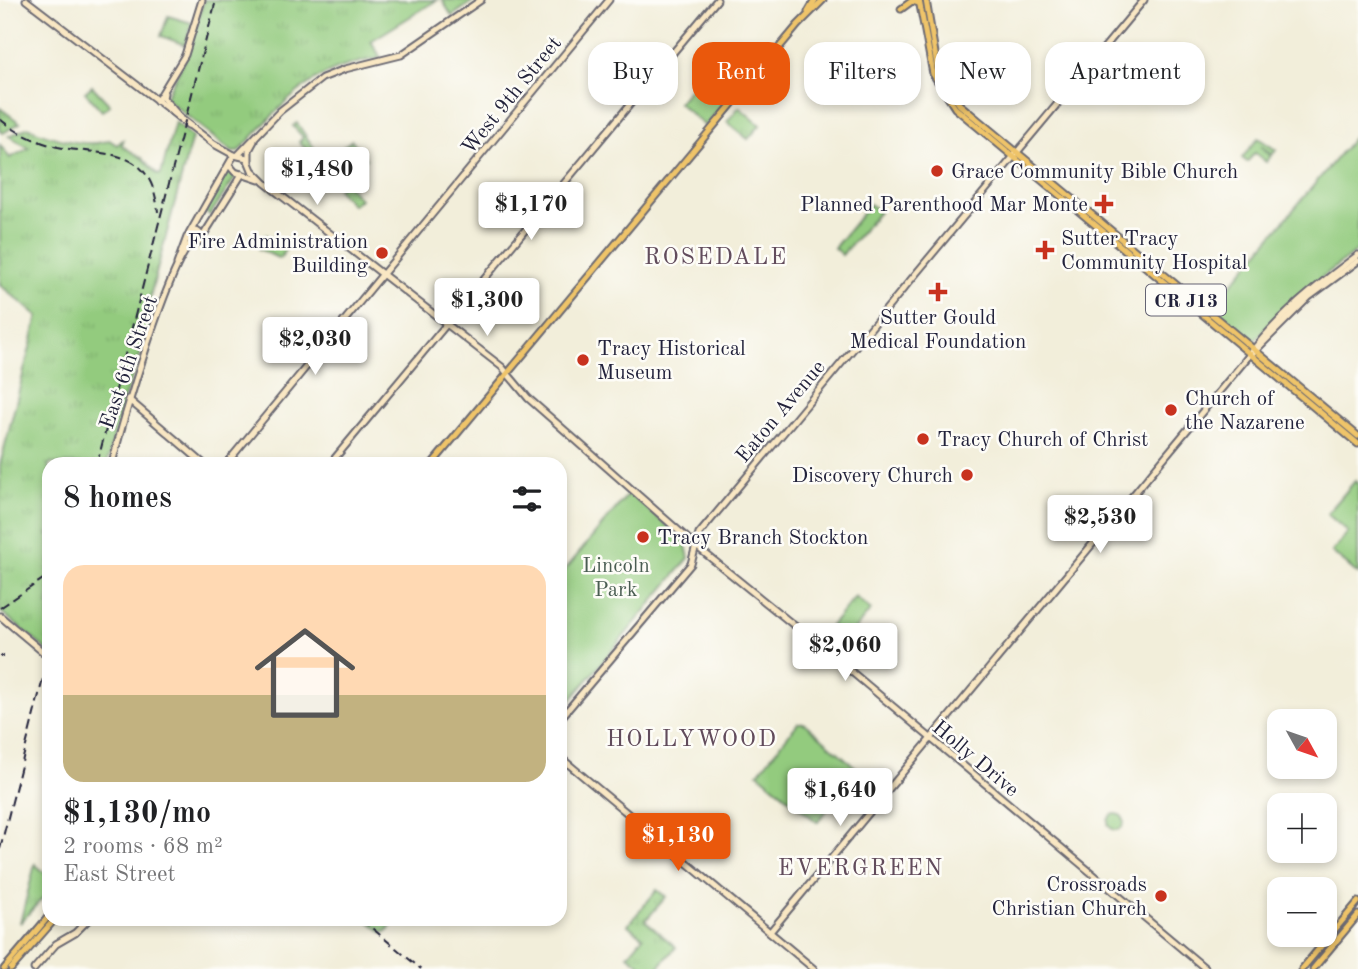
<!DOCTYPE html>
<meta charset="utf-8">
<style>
:root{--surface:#fff;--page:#f2f2f2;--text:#202124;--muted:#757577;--accent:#ea580c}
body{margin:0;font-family:"Old Standard TT",serif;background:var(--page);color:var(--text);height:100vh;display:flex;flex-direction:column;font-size:26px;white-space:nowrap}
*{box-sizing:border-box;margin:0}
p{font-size:23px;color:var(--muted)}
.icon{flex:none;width:38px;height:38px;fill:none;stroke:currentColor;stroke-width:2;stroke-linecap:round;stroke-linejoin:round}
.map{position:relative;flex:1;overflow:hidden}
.panel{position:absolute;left:42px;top:457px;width:525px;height:469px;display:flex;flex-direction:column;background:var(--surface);border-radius:21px;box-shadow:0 4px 10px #0003}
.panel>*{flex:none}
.top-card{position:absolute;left:588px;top:42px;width:665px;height:63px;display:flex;gap:14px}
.needle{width:46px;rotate:130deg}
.fabs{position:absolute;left:1267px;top:709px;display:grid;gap:14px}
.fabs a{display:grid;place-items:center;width:70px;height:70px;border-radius:14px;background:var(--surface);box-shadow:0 4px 10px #0003;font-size:35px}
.price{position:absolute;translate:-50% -60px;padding:0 16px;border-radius:7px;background:#fff;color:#222;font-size:23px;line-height:46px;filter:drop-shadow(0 2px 4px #0008)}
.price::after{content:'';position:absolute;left:50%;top:42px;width:21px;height:16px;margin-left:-10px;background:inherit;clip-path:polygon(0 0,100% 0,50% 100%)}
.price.current{background:var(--accent);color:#fff}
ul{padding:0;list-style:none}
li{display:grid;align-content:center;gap:14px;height:371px;padding:0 21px}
li span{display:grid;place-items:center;height:217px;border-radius:21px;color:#555}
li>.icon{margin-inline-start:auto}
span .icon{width:126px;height:126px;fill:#fffc;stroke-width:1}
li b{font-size:30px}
h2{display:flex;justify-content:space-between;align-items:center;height:84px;padding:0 21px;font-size:30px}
.tag{padding:0 24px;border-radius:21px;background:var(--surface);box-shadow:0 4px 10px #0003;font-size:24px;line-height:63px}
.tag.current{background:var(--accent);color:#fff}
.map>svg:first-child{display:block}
.grass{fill:url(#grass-tufts);stroke:#5a765c;stroke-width:2}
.park{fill:#93cb7e;stroke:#5a765c;stroke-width:2}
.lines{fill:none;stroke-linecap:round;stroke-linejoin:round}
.secondary-casing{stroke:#6b6973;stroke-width:9}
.primary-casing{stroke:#6b6973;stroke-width:9}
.secondary{stroke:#f9e7c3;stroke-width:5}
.primary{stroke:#efc469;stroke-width:5}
.rail{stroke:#22223b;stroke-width:2;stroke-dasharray:10 5;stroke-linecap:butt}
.poi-dot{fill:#c8321e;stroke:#fdfcf7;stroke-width:2.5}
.labels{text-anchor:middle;stroke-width:5;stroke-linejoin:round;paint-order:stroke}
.shield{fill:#fdfcf7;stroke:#646373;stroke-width:2}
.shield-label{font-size:19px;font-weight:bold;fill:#22223b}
.street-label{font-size:21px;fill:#22223b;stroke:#fdfcf7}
.poi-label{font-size:21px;fill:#22223b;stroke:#fdfcf7;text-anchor:start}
.park-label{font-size:21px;fill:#4a5d52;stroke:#fdfcf7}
.neighbourhood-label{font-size:23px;letter-spacing:2px;fill:#624c5c;stroke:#fdfcf7}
</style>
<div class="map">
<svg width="1358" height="969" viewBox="0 0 1358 969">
<defs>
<pattern id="grass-tufts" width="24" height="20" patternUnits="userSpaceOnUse" patternTransform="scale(1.75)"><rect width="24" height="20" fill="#93cb7e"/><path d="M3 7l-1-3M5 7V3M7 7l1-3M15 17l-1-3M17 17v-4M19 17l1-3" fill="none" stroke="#7eae6e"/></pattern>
</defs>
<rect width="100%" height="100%" fill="#fdfcf7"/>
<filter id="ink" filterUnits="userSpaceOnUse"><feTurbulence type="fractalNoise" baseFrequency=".0143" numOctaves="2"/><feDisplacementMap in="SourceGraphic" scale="14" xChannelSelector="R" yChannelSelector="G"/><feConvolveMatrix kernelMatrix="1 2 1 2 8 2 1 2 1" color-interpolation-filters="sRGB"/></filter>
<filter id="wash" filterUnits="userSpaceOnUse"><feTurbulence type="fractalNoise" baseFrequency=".00686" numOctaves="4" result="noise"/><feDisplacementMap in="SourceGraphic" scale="28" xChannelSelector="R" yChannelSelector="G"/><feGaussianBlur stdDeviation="1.57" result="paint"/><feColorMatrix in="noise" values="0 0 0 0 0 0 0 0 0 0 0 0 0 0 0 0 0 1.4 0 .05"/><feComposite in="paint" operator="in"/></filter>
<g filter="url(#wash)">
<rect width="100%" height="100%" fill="#f2eeda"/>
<g class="grass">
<path d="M204 0H437L371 41 381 58C307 69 287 101 238 152H232L165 98 188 53Z"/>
<path d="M442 0H475L452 16Z"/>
<path d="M168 16 192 23 185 45 161 36Z"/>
<path d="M702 74 729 97 705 126 678 103Z"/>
<path d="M92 86 110 105 102 111 85 92Z"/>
<path d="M739 107 760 125 748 139 727 122Z"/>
<path d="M0 108 20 123 3 133 0 131Z"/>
<path d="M175 122 192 137 151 293 149 314 155 316 123 401 107 464H49V652L0 611V465L38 316 0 285V145L10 158 29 148 9 136 28 127C46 137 90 149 109 140L117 145 123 140 122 146 142 158 158 175 161 174Z"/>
<path d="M297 123 318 154 314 158 299 142 303 137 293 126Z"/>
<path d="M352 140 366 159 359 164 344 146Z"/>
<path d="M345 182 360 199 352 205 337 189Z"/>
<path d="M870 204 879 212 842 255 834 248Z"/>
<path d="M266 235 287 247 280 259 259 249Z"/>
<path d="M855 597 871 610 836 652 820 639Z"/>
<circle cx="1116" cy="822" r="8"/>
<path d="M35 864 49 877V891L20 923Z"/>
<path d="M657 890 666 897 645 921 676 947 657 969H646L628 955 643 937 628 925Z"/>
</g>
<g class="park">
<path d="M1358 132V250L1301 293 1254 341 1249 342 1210 310Z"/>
<path d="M1258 138 1276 150 1272 155 1261 146 1271 156 1266 162 1255 153 1247 162 1242 158Z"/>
<path d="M228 170 237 175 210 215 203 211Z"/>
<path d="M1355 481 1358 484V574L1332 552 1348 532 1327 514Z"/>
<path d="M629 493 685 541 689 558 560 713V576Z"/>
<path d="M798 723H804L860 771 817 822 758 773Z"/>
<path d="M366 919H397L386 932H382Z"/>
</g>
</g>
<g filter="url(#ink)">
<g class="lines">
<defs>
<g id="secondary">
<path d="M26 0 214 144 234 155 247 158 252 170 265 183 502 367 528 398 696 546 853 673 1206 969"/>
<path d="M164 93 163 98 178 115"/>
<path d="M157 101 185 55 202 0"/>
<path d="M172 112 188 125"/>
<path d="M238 155 280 111 322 78 345 69 401 55 481 0"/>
<path d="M249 161V150L254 141"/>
<path d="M229 165 235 172 259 180"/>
<circle cx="195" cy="237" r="6"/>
<path d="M189 234 234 155"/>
<path d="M203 236 242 174"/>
<path d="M177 264 187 237"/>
<path d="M1253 353 1309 297 1358 261"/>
<path d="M128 399 204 464"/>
<path d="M112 464C121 426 169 261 193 241"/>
<path d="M226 464 609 0"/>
<path d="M330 464 717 0"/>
<path d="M0 616 49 657"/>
<path d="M560 719 691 564 699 534 1144 0"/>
<path d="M560 757 814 969"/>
<path d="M770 932 1247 358C1278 316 1316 286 1358 255"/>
<path d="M34 969 56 944 75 933 89 919"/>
</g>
<g id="primary">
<path d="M919 0 933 74 955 108 1358 444"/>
<path d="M926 0 938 71 959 104 1358 436"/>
<path d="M901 9 912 1 919 3"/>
<path d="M808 12 815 0"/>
<path d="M432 464 798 25 823 0"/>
<path d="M4 969 49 916"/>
<path d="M11 969 55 919"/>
<path d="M1302 969 1358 902"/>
<path d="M1313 969 1358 915"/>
</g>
</defs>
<use href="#secondary" class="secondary-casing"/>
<use href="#primary" class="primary-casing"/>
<use href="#secondary" class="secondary"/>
<use href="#primary" class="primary"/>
<g class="rail">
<path d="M0 119C16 133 37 142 58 147 108 157 151 145 158 212"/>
<path d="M97 464 216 0"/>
<path d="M0 608 49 575"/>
<path d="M0 656H4"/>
<path d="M0 849 49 655"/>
<path d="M361 919 421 969"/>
</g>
</g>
</g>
<g class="poi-dot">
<circle cx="937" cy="171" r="7"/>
<path d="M1100.5 193.5h7v7h7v7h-7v7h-7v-7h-7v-7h7z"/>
<path d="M1041.5 239.5h7v7h7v7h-7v7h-7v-7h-7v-7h7z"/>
<circle cx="382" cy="253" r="7"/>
<path d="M934.5 281.5h7v7h7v7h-7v7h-7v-7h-7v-7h7z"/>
<circle cx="583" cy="360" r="7"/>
<circle cx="1171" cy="410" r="7"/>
<circle cx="923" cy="439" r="7"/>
<circle cx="967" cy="475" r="7"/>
<circle cx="643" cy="537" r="7"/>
<circle cx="1161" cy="896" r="7"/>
</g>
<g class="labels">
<rect class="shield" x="1146" y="284.5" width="80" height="31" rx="5"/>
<g class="shield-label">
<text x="1186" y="307">CR J13</text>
</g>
<g class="street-label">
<text transform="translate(511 95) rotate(-51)" y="7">West 9th Street</text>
<text transform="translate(128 362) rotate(-71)" y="7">East 6th Street</text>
<text transform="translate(780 411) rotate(-50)" y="7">Eaton Avenue</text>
<text transform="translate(976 758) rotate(40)" y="7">Holly Drive</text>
</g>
<g class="poi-label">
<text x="951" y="178">Grace Community Bible Church</text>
<text x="1088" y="211" text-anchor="end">Planned Parenthood Mar Monte</text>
<text x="1061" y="245">Sutter Tracy<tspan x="1061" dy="24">Community Hospital</tspan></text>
<text x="368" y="248" text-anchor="end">Fire Administration<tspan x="368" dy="24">Building</tspan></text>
<text x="938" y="324" text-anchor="middle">Sutter Gould<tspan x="938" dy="24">Medical Foundation</tspan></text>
<text x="597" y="355">Tracy Historical<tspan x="597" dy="24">Museum</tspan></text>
<text x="1185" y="405">Church of<tspan x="1185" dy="24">the Nazarene</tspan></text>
<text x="937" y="446">Tracy Church of Christ</text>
<text x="953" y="482" text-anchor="end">Discovery Church</text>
<text x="657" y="544">Tracy Branch Stockton</text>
<text x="1147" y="891" text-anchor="end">Crossroads<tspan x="1147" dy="24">Christian Church</tspan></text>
</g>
<g class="park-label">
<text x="616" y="572">Lincoln<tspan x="616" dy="24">Park</tspan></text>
</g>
<g class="neighbourhood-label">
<text x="716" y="264">ROSEDALE</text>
<text x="692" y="746">HOLLYWOOD</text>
<text x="861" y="875">EVERGREEN</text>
</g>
</g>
</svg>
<div class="fabs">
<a><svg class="needle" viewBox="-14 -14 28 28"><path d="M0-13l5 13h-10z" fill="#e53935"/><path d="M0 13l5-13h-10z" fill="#757577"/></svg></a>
<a>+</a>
<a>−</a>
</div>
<b class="price" style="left:317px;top:207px">$1,480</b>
<b class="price" style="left:531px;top:242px">$1,170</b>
<b class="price" style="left:487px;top:338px">$1,300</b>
<b class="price" style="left:315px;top:377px">$2,030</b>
<b class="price" style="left:1100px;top:555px">$2,530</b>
<b class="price" style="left:845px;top:683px">$2,060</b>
<b class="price" style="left:840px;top:828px">$1,640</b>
<b class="price current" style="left:678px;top:873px">$1,130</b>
<div class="top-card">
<a class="tag">Buy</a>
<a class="tag current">Rent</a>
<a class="tag">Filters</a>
<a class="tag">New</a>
<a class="tag">Apartment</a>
</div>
<section class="panel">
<h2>8 homes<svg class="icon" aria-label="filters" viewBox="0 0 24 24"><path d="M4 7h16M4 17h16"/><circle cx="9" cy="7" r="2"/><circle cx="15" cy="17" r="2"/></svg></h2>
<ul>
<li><span style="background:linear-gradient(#ffd9b3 60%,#c2b280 0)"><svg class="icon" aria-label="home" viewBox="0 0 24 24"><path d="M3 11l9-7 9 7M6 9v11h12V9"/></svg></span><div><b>$1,130/mo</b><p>2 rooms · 68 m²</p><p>East Street</p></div></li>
</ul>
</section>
</div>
